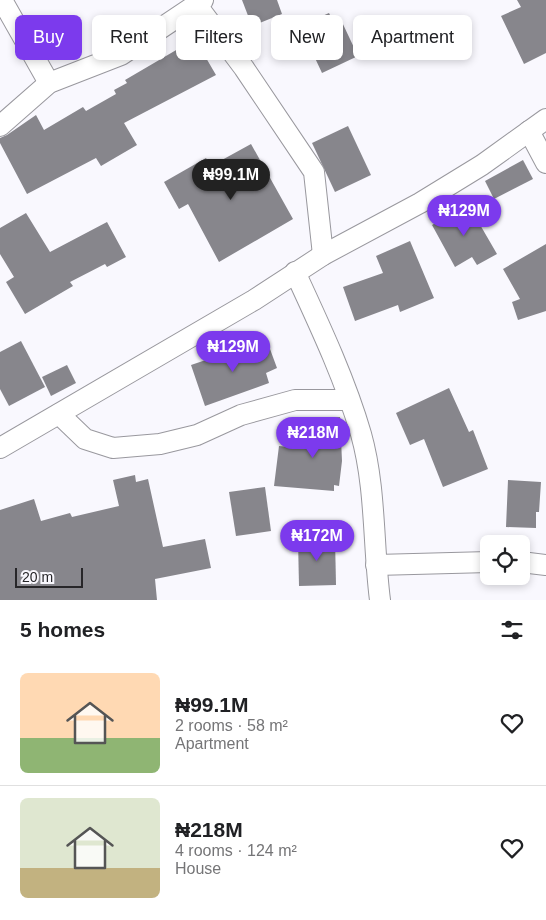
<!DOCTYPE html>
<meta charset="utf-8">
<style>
:root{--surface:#fff;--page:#f6f6f6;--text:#202124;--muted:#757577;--line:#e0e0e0;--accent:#7c3aed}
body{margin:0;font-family:Arial,sans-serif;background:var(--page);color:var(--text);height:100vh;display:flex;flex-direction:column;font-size:19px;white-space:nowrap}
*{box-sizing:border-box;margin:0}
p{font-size:16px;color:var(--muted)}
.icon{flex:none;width:28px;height:28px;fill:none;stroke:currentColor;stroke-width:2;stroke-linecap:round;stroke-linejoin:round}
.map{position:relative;height:600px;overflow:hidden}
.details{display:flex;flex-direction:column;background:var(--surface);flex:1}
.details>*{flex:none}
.banner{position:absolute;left:15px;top:15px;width:516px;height:45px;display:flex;gap:10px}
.controls{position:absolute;left:480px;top:535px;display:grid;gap:10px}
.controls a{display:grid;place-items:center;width:50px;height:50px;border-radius:8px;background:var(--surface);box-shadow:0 2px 8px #0003;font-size:25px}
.scale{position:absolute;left:15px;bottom:12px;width:68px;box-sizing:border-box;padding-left:5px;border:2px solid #272629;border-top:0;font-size:14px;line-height:18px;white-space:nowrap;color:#272629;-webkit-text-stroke:4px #f9f8fe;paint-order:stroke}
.price{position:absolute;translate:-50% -42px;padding:0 11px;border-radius:18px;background:var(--accent);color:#fff;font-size:16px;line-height:32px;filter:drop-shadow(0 1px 2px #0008)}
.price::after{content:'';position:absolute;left:50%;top:30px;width:15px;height:11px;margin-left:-8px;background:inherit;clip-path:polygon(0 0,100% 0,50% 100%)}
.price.selected{background:#222;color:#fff}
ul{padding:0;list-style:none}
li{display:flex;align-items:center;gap:15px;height:125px;padding:0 20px}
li+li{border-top:1px solid var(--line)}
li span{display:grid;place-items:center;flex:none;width:140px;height:100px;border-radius:8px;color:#555}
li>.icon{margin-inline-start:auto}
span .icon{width:60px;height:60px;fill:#fffc;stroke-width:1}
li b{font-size:21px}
h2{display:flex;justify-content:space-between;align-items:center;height:60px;padding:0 20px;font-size:21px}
.pill{padding:0 18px;border-radius:8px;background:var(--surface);box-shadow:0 2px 8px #0003;font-size:18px;line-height:45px}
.pill.selected{background:var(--accent);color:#fff}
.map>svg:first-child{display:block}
.building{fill:#87868c}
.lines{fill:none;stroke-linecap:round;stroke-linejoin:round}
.street-casing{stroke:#99989e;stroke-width:22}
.street{stroke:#fff;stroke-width:20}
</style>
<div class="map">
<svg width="546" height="600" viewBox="0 0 546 600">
<rect width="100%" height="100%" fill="#f9f8fe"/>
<g class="building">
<path d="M242 0H277L282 14 252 26Z"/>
<path d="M517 0H546V53L524 64 501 16 521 7Z"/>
<path d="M329 13 334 23 341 20 358 56 322 73 300 26Z"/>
<path d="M195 39 216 75 124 123 137 145 101 166 96 158 27 194 0 143V138L7 135 36 115 44 130 83 107 86 111 116 94 114 90 127 83 125 80Z"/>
<path d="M348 126 371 175 335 192 312 143Z"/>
<path d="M251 144 293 219 219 262 188 204 179 209 164 182 206 158 211 166Z"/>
<path d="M523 160 533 179 494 199 485 181Z"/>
<path d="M468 204 497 254 477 265 472 257 455 267 432 225Z"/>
<path d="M26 213 50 252 107 222 126 257 107 267 105 264 70 282 73 286 25 314 6 282 14 277 0 254V228Z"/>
<path d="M410 241 434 298 400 312 398 305 355 321 343 287 383 273 376 256Z"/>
<path d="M546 244V311L518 320 512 302 520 299 503 269Z"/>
<path d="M21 341 45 387 9 406 0 389V352Z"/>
<path d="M256 343 259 353 270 349 277 368 266 373 269 383 205 406 191 365Z"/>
<path d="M67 365 76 383 51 396 42 377Z"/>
<path d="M449 388 469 432 473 430 488 469 443 487 424 439 410 445 396 413Z"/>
<path d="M340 417 342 461 339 486 334 485V491L274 486 279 446 309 449 308 419Z"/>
<path d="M135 475 136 482 148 479 163 547 205 539 211 568 155 579 157 600H0V510L34 499 41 521 70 513 72 517 119 506 113 480Z"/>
<path d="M508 480 541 482 539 512H536V528L506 527Z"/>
<path d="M265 487 271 531 236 536 229 492Z"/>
<path d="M335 538 336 585 299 586 298 540Z"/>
</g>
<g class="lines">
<defs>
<g id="street">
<path d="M2 0 49 83"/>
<path d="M196 4 244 68 314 172 323 255"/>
<path d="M0 126 49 83 121 55 203 0"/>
<path d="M529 131 546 163"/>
<path d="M295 272C319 324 345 379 361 434 376 487 373 546 380 600"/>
<path d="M59 414 85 439 113 448 160 444 197 435 241 415 295 400H348"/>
<path d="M0 448 254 300 323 255 420 203 482 165 546 119"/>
<path d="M521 562 546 565"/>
<path d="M376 565 489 562"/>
</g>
</defs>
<use href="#street" class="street-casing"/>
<use href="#street" class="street"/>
</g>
</svg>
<div class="controls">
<a><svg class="icon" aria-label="locate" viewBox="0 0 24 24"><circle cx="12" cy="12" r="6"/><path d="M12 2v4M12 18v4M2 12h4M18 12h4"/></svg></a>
</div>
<div class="scale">20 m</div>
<b class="price selected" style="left:231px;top:201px">₦99.1M</b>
<b class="price" style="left:464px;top:237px">₦129M</b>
<b class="price" style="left:233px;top:373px">₦129M</b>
<b class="price" style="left:313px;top:459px">₦218M</b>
<b class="price" style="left:317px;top:562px">₦172M</b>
<div class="banner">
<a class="pill selected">Buy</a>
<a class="pill">Rent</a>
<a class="pill">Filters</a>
<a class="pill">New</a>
<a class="pill">Apartment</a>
</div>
</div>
<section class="details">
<h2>5 homes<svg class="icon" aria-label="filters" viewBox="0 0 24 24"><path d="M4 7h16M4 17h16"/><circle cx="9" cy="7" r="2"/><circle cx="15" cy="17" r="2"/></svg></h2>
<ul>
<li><span style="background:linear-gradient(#ffd9b3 65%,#8fb573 0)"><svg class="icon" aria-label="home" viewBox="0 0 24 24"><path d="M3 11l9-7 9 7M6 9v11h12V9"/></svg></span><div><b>₦99.1M</b><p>2 rooms · 58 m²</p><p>Apartment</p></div><svg class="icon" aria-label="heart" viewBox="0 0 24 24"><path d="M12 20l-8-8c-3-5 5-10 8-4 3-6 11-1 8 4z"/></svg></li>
<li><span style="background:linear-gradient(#dfe7d0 70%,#c2b280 0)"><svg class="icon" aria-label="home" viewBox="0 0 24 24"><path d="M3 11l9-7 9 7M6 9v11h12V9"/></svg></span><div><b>₦218M</b><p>4 rooms · 124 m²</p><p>House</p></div><svg class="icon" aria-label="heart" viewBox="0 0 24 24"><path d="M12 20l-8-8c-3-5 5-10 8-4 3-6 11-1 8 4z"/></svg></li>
</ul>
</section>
